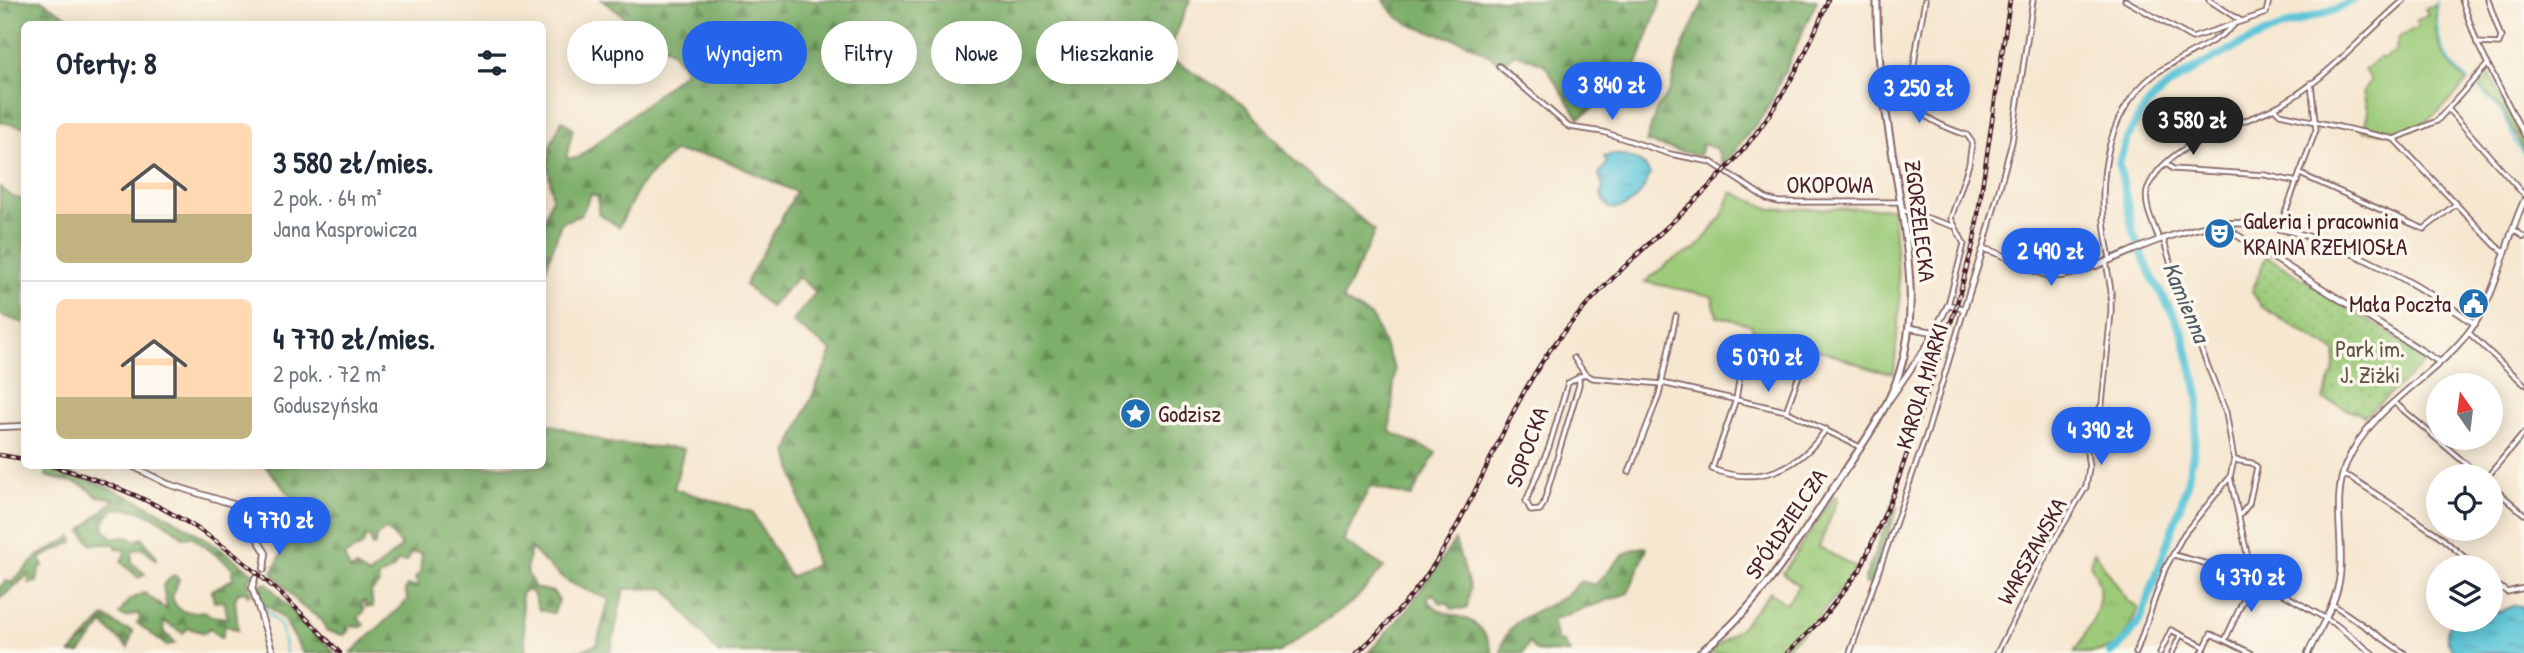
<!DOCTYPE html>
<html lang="pl">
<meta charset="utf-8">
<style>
:root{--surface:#fff;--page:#f6f6f7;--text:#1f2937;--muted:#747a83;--line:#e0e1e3;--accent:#2563eb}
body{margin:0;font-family:"Patrick Hand",sans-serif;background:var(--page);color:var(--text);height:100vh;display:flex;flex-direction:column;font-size:26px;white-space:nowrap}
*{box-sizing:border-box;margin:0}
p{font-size:23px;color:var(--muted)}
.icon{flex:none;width:38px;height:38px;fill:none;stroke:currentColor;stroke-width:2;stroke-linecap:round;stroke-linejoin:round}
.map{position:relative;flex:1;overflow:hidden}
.side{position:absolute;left:21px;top:21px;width:525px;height:448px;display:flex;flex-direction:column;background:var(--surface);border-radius:10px;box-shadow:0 4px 18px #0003}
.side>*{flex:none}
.top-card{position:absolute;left:567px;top:21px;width:665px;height:63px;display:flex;gap:14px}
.needle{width:46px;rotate:346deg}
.buttons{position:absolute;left:2426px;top:373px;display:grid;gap:14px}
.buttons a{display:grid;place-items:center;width:77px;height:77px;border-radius:50%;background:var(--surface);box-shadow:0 4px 18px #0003;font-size:35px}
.price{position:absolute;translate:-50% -60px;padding:0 16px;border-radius:24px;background:var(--accent);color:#fff;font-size:23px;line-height:46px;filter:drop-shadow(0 2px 4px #0008)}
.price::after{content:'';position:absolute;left:50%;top:42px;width:21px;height:16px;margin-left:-10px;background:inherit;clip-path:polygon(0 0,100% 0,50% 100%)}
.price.on{background:#222;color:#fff}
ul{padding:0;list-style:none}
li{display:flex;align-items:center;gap:21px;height:175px;padding:0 35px}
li+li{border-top:2px solid var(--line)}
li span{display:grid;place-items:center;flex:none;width:196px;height:140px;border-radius:10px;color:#555}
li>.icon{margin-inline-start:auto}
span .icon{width:84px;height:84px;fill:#fffc;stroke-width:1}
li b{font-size:30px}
h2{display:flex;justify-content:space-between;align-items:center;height:84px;padding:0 35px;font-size:30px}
.pill{padding:0 24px;border-radius:32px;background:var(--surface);box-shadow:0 4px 18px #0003;font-size:24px;line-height:63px}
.pill.on{background:var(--accent);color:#fff}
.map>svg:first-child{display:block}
.grass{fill:url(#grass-tufts);stroke:#747552;stroke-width:2}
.forest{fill:url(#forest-firs);stroke:#64674a;stroke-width:2;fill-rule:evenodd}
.park{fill:url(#park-dots);stroke:#747552;stroke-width:2}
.garden{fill:#9dcb7a;stroke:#747552;stroke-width:2}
.water{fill:url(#water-ripples);stroke:#547282;stroke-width:2}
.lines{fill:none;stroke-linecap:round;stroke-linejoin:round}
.stream{stroke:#5dc6d8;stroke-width:2}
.river{stroke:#5dc6d8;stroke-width:8}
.tertiary-tunnel{stroke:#d4bfaf;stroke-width:4.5;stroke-dasharray:4.5 2;stroke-linecap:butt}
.minor-casing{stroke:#866565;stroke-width:7}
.tertiary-casing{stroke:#866565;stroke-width:8}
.primary-casing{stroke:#866565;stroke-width:9}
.minor{stroke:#fff;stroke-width:3.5}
.tertiary{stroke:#fff;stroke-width:4.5}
.primary{stroke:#fff;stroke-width:5}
.rail-casing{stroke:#4a1f2b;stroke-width:4.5}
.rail{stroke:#fbf7ec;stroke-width:2;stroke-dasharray:5;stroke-linecap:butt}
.labels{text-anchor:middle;stroke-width:7;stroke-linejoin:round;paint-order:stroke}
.street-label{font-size:23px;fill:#4a1f2b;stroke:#fbf7ec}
.poi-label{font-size:23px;fill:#4a1f2b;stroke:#fbf7ec;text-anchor:start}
.park-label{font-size:23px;fill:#635343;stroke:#fbf7ec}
.water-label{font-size:24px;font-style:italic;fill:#515968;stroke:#fbf7ec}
</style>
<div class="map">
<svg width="2524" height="653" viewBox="0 0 2524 653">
<defs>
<pattern id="grass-tufts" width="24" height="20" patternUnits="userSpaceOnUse" patternTransform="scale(1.75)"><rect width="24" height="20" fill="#9dcb7a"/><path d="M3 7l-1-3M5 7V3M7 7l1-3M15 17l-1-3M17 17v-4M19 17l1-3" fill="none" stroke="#89ae6a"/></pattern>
<pattern id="forest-firs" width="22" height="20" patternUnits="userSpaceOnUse" patternTransform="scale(1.75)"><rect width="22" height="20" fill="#7eaf6a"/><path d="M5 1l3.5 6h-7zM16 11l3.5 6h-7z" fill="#698e57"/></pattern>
<pattern id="park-dots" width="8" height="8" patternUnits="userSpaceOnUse" patternTransform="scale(1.75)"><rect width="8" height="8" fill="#9dcb7a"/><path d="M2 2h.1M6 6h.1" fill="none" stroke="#89ae6a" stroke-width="1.8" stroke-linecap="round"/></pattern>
<pattern id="water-ripples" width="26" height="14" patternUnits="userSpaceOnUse" patternTransform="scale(1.75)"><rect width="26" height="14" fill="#5dc6d8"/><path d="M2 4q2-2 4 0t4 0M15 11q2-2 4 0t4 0" fill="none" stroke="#4fa0af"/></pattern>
</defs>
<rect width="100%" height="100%" fill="#fbf7ec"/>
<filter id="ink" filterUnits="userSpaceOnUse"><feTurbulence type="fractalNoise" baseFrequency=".0143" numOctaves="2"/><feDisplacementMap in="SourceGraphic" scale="14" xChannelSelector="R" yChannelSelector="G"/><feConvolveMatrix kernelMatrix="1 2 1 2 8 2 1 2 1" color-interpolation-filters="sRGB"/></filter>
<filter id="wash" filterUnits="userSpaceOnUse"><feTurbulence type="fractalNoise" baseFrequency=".00686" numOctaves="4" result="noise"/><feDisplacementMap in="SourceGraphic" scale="28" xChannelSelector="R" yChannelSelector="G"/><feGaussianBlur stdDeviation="1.57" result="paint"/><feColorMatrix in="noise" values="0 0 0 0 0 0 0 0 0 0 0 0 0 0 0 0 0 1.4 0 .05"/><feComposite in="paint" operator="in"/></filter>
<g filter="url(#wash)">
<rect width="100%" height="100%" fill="#f6e7d0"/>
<g class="grass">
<path d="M1834 496 1838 498 1819 547 1857 568C1835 601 1809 627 1780 653H1707L1741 627 1770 592 1786 604 1799 586 1783 573Z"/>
<path d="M2094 552 2127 600 2138 607C2125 645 2114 653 2074 653 2092 622 2112 598 2090 564Z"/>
</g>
<g class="forest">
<path d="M0 0H41L79 24H24V127L0 122Z"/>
<path d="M602 0H1190L1167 56 1243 103 1295 162 1375 231 1342 300 1372 317 1395 370 1390 432 1436 453 1411 497 1370 486 1343 541 1384 567 1355 600 1278 653H718L665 588 624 589 610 653H553L580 651 597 644 609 599C568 584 561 580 531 548L526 570 535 588 553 592 559 600 554 613 539 610 533 593 527 590 521 593 526 653H351L408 600 405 590 407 586H418L415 578 420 573 422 553H411L406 562 398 561 393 569 379 577V584L371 592 373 607H366L365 601 361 602 364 611 358 618 364 625 362 627 345 626 349 630 344 635 326 631 322 620 300 605 272 572 293 532 305 523 303 510 265 466H542L543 422 614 444 684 449 674 489 752 512 790 577 816 565 788 451 832 351 792 322 816 292 798 277 770 307 745 285 796 192 718 157 673 152 640 185 619 227 598 213V196L591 194 581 215 561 223 543 278V224L552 197 548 166 550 146 562 120 573 129 566 158H578L686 71 672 52ZM387 529 402 546 369 575 356 567 350 570 344 556 363 545 365 537H370L372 546 375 545 376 537Z"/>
<path d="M1384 0H1661L1630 83 1579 118 1544 64 1516 53 1502 64C1491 57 1480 49 1469 44 1440 31 1400 32 1384 0Z"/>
<path d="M1704 0H1817L1767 110 1723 166 1717 149 1703 144 1699 156 1646 142 1656 111 1670 91 1679 55Z"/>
<path d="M0 187 13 197 24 200V323L0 315Z"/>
<path d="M47 466C124 489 192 524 254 574L248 581 251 594 248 596 246 591 239 592 235 599 238 630 225 625 222 638 209 628 205 633 188 628 183 633 163 621 164 632 175 643 167 646 137 623 140 620 138 613 126 617 119 614 129 600 144 593 167 610 163 585 174 575 179 579 172 597C178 615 189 613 205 611L210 616 228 618 224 601 214 602 212 590 233 579 232 567 191 536 184 538C166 521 140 506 114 509L103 523 104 530 113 538 127 537 135 541 142 538 156 556V560L142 548 132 551V563L145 574 139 578 121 562 126 550 117 549 115 544H91L81 531 115 499 96 496C82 479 65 483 46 476Z"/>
<path d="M1892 505 1898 506 1871 584H1865L1864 581 1885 527 1891 524 1888 522Z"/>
<path d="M72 537 73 542 40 558 43 566 39 569 37 582 29 583V574L0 599V587L6 581 11 583 38 556Z"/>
<path d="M1455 540 1470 588 1467 608 1452 609 1448 603H1441L1432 593 1427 600C1452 627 1477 603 1493 653H1368L1407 610Z"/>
<path d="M1645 547 1647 549 1628 593 1552 620 1558 643 1563 641 1570 653 1536 651 1529 642 1523 653H1501C1504 619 1534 614 1560 599 1567 595 1574 587 1581 581L1594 585C1611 573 1619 549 1645 547Z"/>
<path d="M267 583C287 608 312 629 335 653H303L284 619 268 606 261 608 253 585Z"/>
<path d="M105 616 120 627 133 631 128 648 103 624 80 653H71Z"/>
</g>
<g class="park">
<path d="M2487 69 2524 142V153L2504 112 2474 81Z"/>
<path d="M2266 256 2426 356 2427 361 2365 416 2323 399 2333 372 2336 352 2262 307 2252 292Z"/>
</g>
<g class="garden">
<path d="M2436 5C2433 41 2441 57 2467 82 2434 119 2416 138 2363 131L2368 113 2363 92 2371 80 2364 70 2380 57 2382 59 2395 52 2399 37 2418 27 2416 21 2428 14 2425 9Z"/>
<path d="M1732 192 1771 209 1893 208 1900 301 1894 373 1874 370 1829 353 1752 330V325L1717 316 1712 296 1645 282 1672 260 1696 249 1721 218Z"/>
</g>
<g class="water">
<path d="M1613 154C1627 156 1645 159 1650 175 1643 193 1630 212 1609 208L1601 195 1603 186 1599 174 1607 163 1604 157Z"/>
<path d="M2515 605 2524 607V653H2454C2446 640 2444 634 2451 620H2490V611L2500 612Z"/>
</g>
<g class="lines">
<g class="stream">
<path d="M2436 0C2438 8 2436 15 2437 23 2438 46 2450 66 2468 80"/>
<path d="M2474 83 2502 112 2516 144 2524 155"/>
<path d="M255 583 263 607 281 626 286 653"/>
</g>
<path class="river" d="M2110 653C2129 639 2138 627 2146 605L2185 492 2193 455 2199 398 2183 333 2150 273 2133 232 2119 163C2136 104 2160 88 2211 60 2239 45 2269 31 2299 21 2318 14 2336 12 2353 0"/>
</g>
</g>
<g filter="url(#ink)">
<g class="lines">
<path class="tertiary-tunnel" d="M255 578 264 569"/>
<defs>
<g id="minor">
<path d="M1925 0C1922 22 1906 87 1915 105 1923 119 1952 130 1967 135L1972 142 1969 164 1951 218 1964 244 1948 305"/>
<path d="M2125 0 2192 38 2266 13 2269 0"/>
<path d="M2209 0 2241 21"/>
<path d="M2462 0 2477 43 2524 135"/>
<path d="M2477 43 2499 44 2501 37 2488 0"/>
<path d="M1499 66 1569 127 1603 132 1670 154 1711 162 1723 170"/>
<path d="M2274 108 2280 114 2394 139 2437 121 2488 64"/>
<path d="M2449 110 2524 195"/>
<path d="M2394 139 2496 246 2505 252"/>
<path d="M2167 164 2173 169 2265 175 2297 182"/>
<path d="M1726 172 1767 199 1779 202H1900"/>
<path d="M2300 174 2424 229 2456 204"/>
<path d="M1902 210 1953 226"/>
<path d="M2279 229 2316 130 2311 83"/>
<path d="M2513 229 2524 237"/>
<path d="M2159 239C2154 225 2142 203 2148 188 2165 145 2234 127 2272 109 2322 85 2362 36 2404 0"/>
<path d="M1983 249 2012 142 2033 0"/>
<path d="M2110 258C2096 196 2100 116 2155 74 2180 56 2210 47 2233 26"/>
<path d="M2469 333 2524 384"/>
<path d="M1745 346 1736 399 1712 469C1757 486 1799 470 1826 429"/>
<path d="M1574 358 1585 374 1593 378 1662 384"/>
<path d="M1579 376V385L1543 505 1540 510 1531 511 1526 501 1549 447 1568 383 1585 374"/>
<path d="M1662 383 1786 411 1860 447"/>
<path d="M2394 402 2480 476"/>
<path d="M1786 411 1802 367"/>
<path d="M2234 460 2252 463 2257 467 2249 504 2240 515"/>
<path d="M1629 472 1659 395 1676 316"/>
<path d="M2343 476 2350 477 2437 534 2476 567"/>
<path d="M2488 476 2524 433"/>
<path d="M2230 477 2252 576 2335 624 2372 653"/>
<path d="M2490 485 2524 514"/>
<path d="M2174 555 2252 576"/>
<path d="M2490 580 2507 592 2524 588"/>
<path d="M2332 604 2404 653"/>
<path d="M2225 640 2254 577"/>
<path d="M1850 653 1928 430 1964 310"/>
<path d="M1997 653 2053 542 2086 487 2089 468 2085 436 2102 404 2111 312V291L2106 261"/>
<path d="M2136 653 2165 569 2184 534 2230 477 2234 460 2226 412 2182 301 2163 238"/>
<path d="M2160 653 2171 630 2205 647"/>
<path d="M2172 653 2180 636"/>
<path d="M2202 653 2211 634 2251 653"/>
</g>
<g id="tertiary">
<path d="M2221 225 2438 361"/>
<path d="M1910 328 1934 332"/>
<path d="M1890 399 1928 344 1948 305 1964 309 1983 249C2009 253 2031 276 2058 276 2082 276 2140 245 2168 237 2190 230 2213 223 2236 223 2315 225 2411 279 2475 324"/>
<path d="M0 427 24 426"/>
<path d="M132 466 168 484 236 505 266 553 264 569"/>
<path d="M255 578 252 588 273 653"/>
<path d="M2308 653C2320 628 2337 603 2340 575 2344 539 2332 499 2346 464 2372 405 2430 381 2468 333 2498 295 2504 244 2524 201"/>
</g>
<path id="primary" d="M1699 653C1753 613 1787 557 1824 502 1850 461 1883 421 1899 374 1917 319 1910 267 1902 211 1891 142 1876 71 1877 0"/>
</defs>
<use href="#minor" class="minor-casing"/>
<use href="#tertiary" class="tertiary-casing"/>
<use href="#primary" class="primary-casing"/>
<use href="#minor" class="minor"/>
<use href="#tertiary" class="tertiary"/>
<use href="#primary" class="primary"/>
<defs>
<g id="rail">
<path d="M0 455 24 459"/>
<path d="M51 466C179 500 251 559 340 653"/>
<path d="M1357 653C1395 618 1428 579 1453 533 1487 473 1510 407 1550 350 1601 279 1672 228 1731 164 1774 116 1805 60 1828 0"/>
<path d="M1787 653 1822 619 1860 570 1893 495 1956 307 1974 241 2010 0"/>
</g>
</defs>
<use href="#rail" class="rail-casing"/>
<use href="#rail" class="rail"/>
</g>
</g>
<defs>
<symbol id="theatre-disc" viewBox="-11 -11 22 22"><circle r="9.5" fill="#1f6fb2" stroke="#fbf7ec"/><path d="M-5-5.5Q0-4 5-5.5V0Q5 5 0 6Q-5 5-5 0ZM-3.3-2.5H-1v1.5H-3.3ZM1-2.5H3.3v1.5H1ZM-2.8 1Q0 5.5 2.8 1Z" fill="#fff"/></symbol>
<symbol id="civic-disc" viewBox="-11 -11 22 22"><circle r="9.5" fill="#1f6fb2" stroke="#fbf7ec"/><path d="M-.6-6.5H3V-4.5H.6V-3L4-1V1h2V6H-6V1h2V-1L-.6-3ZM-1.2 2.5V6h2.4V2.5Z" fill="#fff"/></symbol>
<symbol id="sight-disc" viewBox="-11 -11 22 22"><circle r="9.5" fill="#1f6fb2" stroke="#fbf7ec"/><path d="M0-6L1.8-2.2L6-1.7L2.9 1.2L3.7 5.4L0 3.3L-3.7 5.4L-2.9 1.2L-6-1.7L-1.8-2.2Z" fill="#fff"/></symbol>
</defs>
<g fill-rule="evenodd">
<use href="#theatre-disc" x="2202" y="216" width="35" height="35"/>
<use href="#civic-disc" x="2456" y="286" width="35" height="35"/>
<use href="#sight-disc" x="1118" y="396" width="35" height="35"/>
</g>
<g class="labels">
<g class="street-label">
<text x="1830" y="193">OKOPOWA</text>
<text transform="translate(1920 221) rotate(83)" y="8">ZGORZELECKA</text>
<text transform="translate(1922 386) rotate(-73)" y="8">KAROLA MIARKI</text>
<text transform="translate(1527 447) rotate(-70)" y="8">SOPOCKA</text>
<text transform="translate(1786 524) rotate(-56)" y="8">SPÓŁDZIELCZA</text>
<text transform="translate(2032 551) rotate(-61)" y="8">WARSZAWSKA</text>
</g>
<g class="poi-label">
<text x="2243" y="229">Galeria i pracownia<tspan x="2243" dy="26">KRAINA RZEMIOSŁA</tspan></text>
<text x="2451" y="312" text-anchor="end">Mała Poczta</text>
<text x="1158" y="422">Godzisz</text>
</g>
<g class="park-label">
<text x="2370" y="357">Park im.<tspan x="2370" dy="26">J. Ziżki</tspan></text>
</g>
<g class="water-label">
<text transform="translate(2186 302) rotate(67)" y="8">Kamienna</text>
</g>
</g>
</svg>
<div class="buttons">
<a><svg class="needle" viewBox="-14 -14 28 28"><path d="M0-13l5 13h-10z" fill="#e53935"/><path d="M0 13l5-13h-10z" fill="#747a83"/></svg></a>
<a><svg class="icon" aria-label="locate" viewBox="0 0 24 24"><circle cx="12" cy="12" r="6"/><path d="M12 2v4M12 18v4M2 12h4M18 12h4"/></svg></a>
<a><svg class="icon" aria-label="layers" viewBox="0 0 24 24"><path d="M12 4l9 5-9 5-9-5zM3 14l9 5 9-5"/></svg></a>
</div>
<b class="price" style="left:1612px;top:122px">3 840 zł</b>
<b class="price" style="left:1919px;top:125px">3 250 zł</b>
<b class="price on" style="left:2193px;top:157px">3 580 zł</b>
<b class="price" style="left:2051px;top:288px">2 490 zł</b>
<b class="price" style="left:1768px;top:394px">5 070 zł</b>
<b class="price" style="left:2101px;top:467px">4 390 zł</b>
<b class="price" style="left:279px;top:557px">4 770 zł</b>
<b class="price" style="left:2251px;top:614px">4 370 zł</b>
<div class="top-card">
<a class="pill">Kupno</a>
<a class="pill on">Wynajem</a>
<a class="pill">Filtry</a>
<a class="pill">Nowe</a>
<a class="pill">Mieszkanie</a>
</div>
<section class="side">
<h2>Oferty: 8<svg class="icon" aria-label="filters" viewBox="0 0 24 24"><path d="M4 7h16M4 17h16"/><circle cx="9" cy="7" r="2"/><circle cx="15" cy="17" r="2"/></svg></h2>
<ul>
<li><span style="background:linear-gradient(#ffd9b3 65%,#c2b280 0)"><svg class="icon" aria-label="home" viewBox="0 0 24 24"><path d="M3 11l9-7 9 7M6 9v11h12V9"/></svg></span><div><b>3 580 zł/mies.</b><p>2 pok. · 64 m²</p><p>Jana Kasprowicza</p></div></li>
<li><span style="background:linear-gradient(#ffd9b3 70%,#c2b280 0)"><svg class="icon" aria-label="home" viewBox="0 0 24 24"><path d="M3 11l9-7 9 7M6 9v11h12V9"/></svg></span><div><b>4 770 zł/mies.</b><p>2 pok. · 72 m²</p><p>Goduszyńska</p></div></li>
</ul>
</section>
</div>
